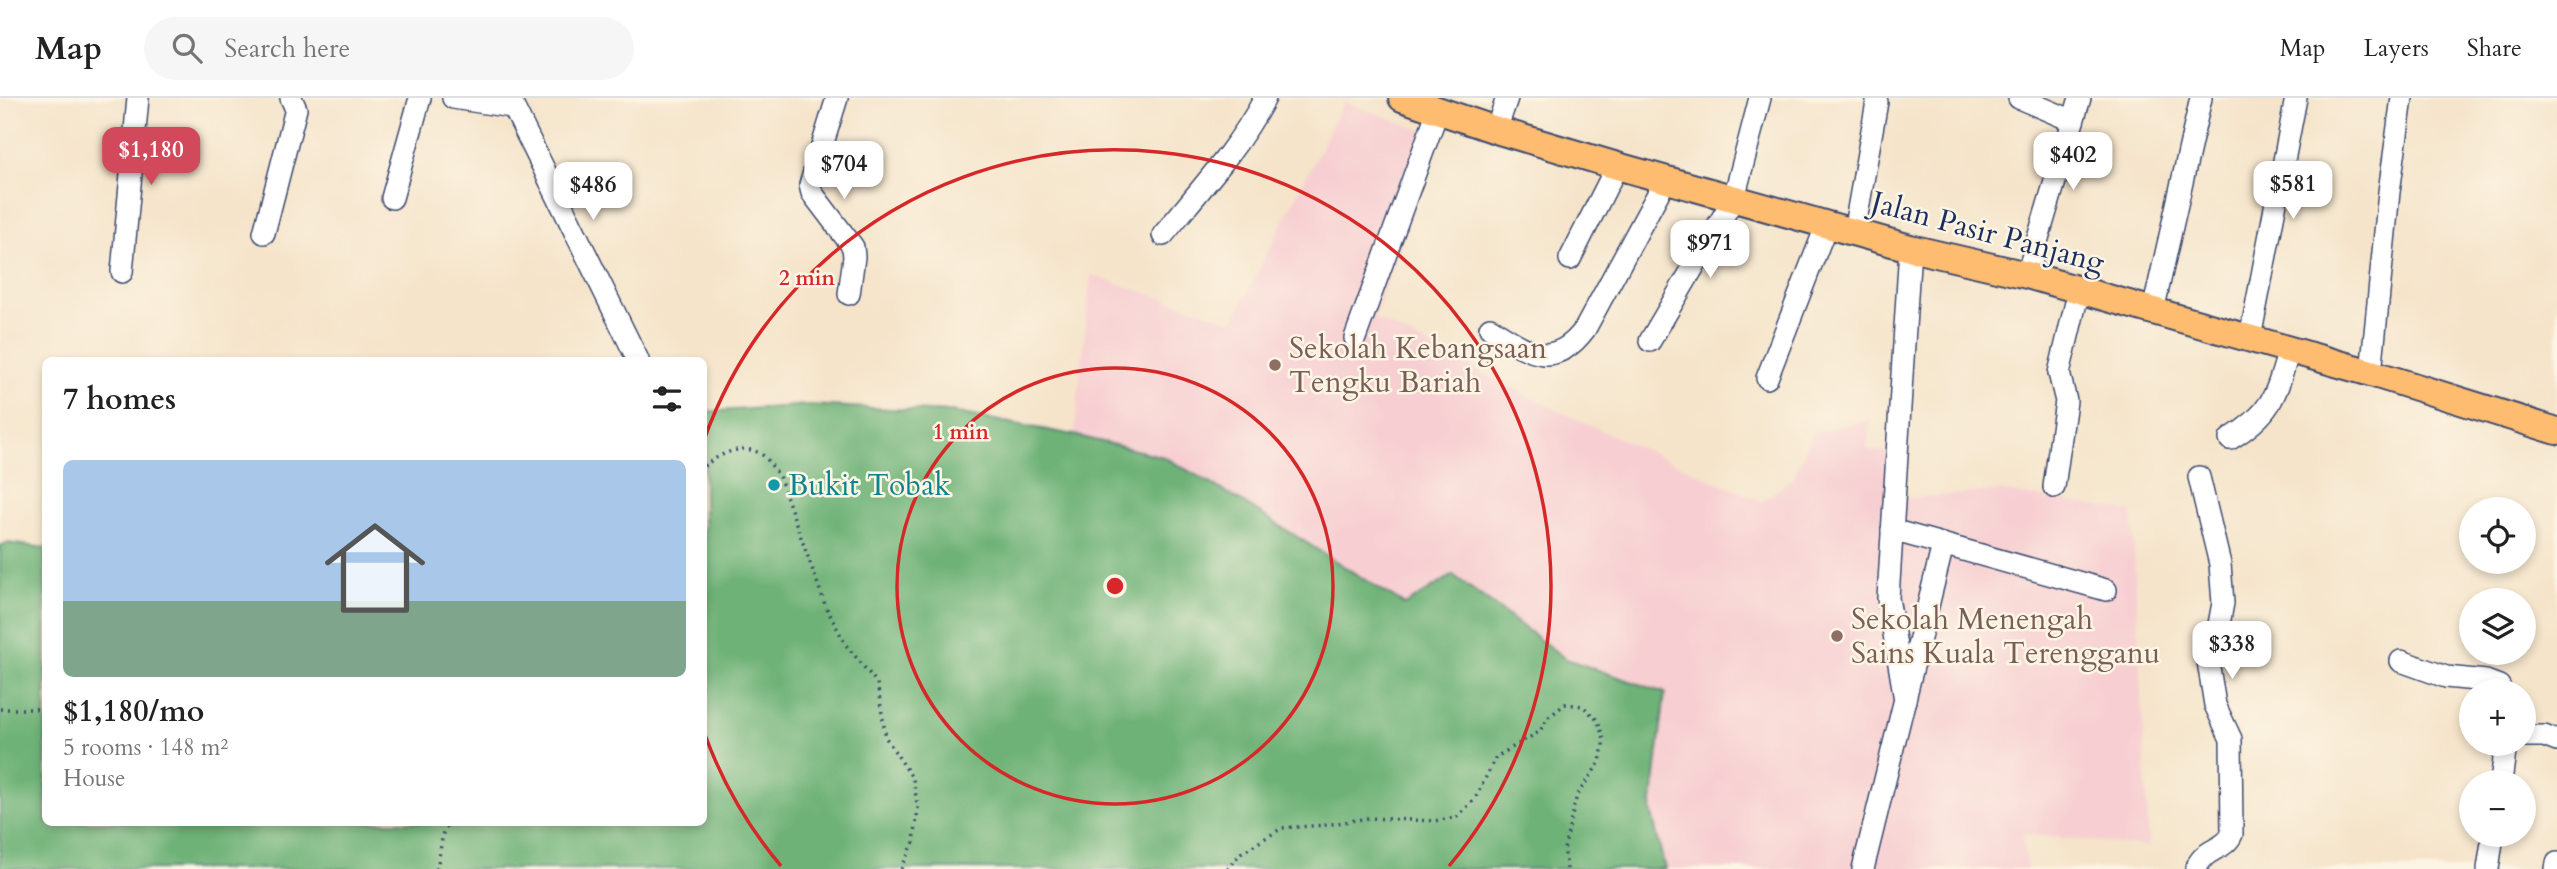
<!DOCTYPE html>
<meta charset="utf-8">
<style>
:root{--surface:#fff;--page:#f6f6f6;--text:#222;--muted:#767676;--line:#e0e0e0;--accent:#d1495b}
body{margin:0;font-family:Cardo,serif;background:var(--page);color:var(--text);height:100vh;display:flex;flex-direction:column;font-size:26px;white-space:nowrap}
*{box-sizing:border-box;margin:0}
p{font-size:23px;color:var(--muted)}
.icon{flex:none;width:38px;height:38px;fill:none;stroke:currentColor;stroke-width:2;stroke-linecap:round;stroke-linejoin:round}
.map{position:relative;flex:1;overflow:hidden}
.details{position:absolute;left:42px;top:259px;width:665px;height:469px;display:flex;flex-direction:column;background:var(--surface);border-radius:10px;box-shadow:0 4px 10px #0003}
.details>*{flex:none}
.fabs{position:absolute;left:2459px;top:399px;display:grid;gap:14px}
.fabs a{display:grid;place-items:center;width:77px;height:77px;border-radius:50%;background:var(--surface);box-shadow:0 4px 10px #0003;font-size:35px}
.price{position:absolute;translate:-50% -60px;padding:0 16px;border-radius:14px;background:#fff;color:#222;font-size:23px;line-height:46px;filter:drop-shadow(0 2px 4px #0008)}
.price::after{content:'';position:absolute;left:50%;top:42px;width:21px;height:16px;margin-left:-10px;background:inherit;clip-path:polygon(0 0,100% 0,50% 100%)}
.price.current{background:var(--accent);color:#fff}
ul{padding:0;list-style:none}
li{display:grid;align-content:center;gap:14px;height:371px;padding:0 21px}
li span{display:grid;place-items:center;height:217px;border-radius:10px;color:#555}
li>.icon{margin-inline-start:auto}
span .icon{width:126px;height:126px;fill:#fffc;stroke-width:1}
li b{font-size:30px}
h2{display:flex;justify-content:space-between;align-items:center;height:84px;padding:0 21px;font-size:30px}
header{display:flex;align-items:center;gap:42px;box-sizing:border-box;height:98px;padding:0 35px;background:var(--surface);border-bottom:2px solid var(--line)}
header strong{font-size:33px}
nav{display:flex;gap:38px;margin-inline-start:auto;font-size:24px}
.search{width:490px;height:63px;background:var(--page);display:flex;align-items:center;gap:18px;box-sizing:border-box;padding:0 24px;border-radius:38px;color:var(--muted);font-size:26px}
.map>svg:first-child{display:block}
.built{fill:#f7cfd2}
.forest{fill:#6eb277;stroke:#44706a;stroke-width:2}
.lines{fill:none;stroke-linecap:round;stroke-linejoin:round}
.minor-casing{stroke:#3c4a6e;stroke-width:24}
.major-casing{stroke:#3c4a6e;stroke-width:30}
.path{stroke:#3c4a6e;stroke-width:3.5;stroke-dasharray:2 5;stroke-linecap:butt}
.minor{stroke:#fff;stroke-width:21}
.major{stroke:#febc70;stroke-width:26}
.ring{fill:none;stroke:#d62828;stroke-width:3.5}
.education-dot{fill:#8d6e63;stroke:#fcf5e5;stroke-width:2.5}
.culture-dot{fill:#0f9aa8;stroke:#fcf5e5;stroke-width:2.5}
.labels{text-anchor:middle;stroke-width:5;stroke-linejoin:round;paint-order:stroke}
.street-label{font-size:30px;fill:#1b2f5e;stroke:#fcf5e5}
.education-label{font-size:30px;fill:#785e54;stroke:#fcf5e5;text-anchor:start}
.culture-label{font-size:30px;fill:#0d838f;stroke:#fcf5e5;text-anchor:start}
.centre{fill:#d62828;stroke:#fcf5e5;stroke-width:3.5}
.ring-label{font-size:21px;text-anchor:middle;font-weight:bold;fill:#d62828;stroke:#fcf5e5;stroke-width:5;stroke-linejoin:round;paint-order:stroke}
</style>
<header>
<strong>Map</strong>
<div class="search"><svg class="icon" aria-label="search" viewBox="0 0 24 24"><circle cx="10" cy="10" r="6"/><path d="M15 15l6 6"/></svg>Search here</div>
<nav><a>Map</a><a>Layers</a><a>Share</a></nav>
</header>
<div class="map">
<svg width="2557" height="771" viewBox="0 0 2557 771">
<rect width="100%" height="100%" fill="#fcf5e5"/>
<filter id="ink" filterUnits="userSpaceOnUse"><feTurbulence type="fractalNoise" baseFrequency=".0143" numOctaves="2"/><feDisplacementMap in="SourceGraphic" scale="14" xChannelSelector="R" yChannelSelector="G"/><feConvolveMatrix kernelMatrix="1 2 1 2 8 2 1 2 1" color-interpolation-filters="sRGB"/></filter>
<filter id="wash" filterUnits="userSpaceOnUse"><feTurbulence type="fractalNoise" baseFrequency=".00686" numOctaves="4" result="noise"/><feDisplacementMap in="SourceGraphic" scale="28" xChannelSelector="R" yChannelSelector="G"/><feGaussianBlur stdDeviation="1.57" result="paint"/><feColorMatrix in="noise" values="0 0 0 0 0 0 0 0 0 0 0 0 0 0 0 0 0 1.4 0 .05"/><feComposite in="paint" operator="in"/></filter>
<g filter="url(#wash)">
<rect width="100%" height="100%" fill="#f5e4ca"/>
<path class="built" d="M1344 4 1441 39 1374 220 1556 312 1762 404 1793 380 1813 334 1871 322 1867 352 1906 356 1904 401 1998 393 2132 414 2149 749 2022 736 2027 771H1665L1651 712 1665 595 1567 561 1454 477 1405 507 1231 397 1164 359 1074 337 1091 177 1233 223Z"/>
<path class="forest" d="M809 307 952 314 1074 337 1164 359 1231 397 1405 507 1453 477 1566 561 1665 595 1651 712 1665 771H0V448L7 445 45 450 46 724H704V314Z"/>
</g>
<g filter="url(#ink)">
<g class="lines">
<defs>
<g id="minor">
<path d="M453 0 512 9"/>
<path d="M509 0 638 262"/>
<path d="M837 0 810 87 812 95 853 149 854 159 849 196"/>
<path d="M2019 0 2073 23"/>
<path d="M1496 32 1507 0"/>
<path d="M392 100 420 0"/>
<path d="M1854 134 1877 4"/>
<path d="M264 135 296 11 291 0"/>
<path d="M1163 137C1199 93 1238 51 1265 0"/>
<path d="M1570 161 1617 68"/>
<path d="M122 174 138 0"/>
<path d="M2027 177 2080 0"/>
<path d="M2153 213 2201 0"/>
<path d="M1490 230C1527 253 1553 274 1585 231L1666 81"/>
<path d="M1355 240 1438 12"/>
<path d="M2250 240 2296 0"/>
<path d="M1650 243 1734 100 1760 0"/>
<path d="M2371 275 2389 94 2402 0"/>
<path d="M1767 280 1827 126"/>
<path d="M2230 341C2273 315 2276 296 2289 252"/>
<path d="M2054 389 2066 303 2059 275 2079 192"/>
<path d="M1892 432 2106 492"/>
<path d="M2401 563 2446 579 2486 583 2499 588 2501 593"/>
<path d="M1905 602 1888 500 1910 150"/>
<path d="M2524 638H2544L2557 643"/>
<path d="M2501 684 2506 646"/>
<path d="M1863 771 1943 447"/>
<path d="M2196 771C2204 749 2225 753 2232 736L2231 641 2215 607 2208 563 2217 537 2223 505 2220 466 2199 379"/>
<path d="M2488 771 2493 737"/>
<path d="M2556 771 2557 765"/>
</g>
<path id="major" d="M1402 0 1496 32 1617 68 1910 150 2027 177 2371 275 2557 333"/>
</defs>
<use href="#minor" class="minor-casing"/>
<use href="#major" class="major-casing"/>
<g class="path">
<path d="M704 368C721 355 746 343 765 359 770 364 774 372 779 378L826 509 846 547 877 585 886 640 913 681 918 710 914 744 901 771"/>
<path d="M0 611H46"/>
<path d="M437 771 443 735 448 724"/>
<path d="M1227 771 1241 755 1282 730 1326 727 1368 720 1434 723 1457 719 1475 701 1496 659 1539 634 1549 619 1565 606 1583 608 1598 623 1604 642 1600 664 1577 697 1564 751 1567 771"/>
</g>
<use href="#minor" class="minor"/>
<use href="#major" class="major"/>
</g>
</g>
<g class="ring">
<circle cx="1115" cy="488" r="218"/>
<path d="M781 768A436 436 0 0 1 704 634M704 342A436 436 0 1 1 1449 768"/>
</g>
<g class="education-dot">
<circle cx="1275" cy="267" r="7"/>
<circle cx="1837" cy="538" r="7"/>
</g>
<circle class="culture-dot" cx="774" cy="387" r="7"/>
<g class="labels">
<g class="street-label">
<text transform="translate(1988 134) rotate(15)" y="10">Jalan Pasir Panjang</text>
</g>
<g class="education-label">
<text x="1289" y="260">Sekolah Kebangsaan<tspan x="1289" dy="34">Tengku Bariah</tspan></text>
<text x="1851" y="531">Sekolah Menengah<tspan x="1851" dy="34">Sains Kuala Terengganu</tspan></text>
</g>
<g class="culture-label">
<text x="788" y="397">Bukit Tobak</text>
</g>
</g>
<circle cx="1115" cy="488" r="10" class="centre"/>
<g class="ring-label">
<text x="807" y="187">2 min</text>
<text x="961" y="341">1 min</text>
</g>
</svg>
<div class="fabs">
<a><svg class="icon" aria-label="locate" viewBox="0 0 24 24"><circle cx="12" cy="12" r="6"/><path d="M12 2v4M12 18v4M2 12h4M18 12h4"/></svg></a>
<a><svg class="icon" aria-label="layers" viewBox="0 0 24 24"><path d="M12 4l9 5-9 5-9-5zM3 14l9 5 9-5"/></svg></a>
<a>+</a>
<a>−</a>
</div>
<b class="price current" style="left:151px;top:89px">$1,180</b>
<b class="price" style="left:2073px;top:94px">$402</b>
<b class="price" style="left:844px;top:103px">$704</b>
<b class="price" style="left:2293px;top:123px">$581</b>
<b class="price" style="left:593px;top:124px">$486</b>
<b class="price" style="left:1710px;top:182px">$971</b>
<b class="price" style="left:2232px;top:583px">$338</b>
<section class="details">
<h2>7 homes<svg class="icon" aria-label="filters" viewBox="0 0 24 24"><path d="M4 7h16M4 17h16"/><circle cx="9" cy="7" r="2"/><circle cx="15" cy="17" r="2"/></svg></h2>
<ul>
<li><span style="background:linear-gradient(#a9c7e8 65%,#7fa58c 0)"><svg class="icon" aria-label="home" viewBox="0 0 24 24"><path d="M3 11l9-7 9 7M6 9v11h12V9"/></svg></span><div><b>$1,180/mo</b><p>5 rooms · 148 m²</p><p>House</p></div></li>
</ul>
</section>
</div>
